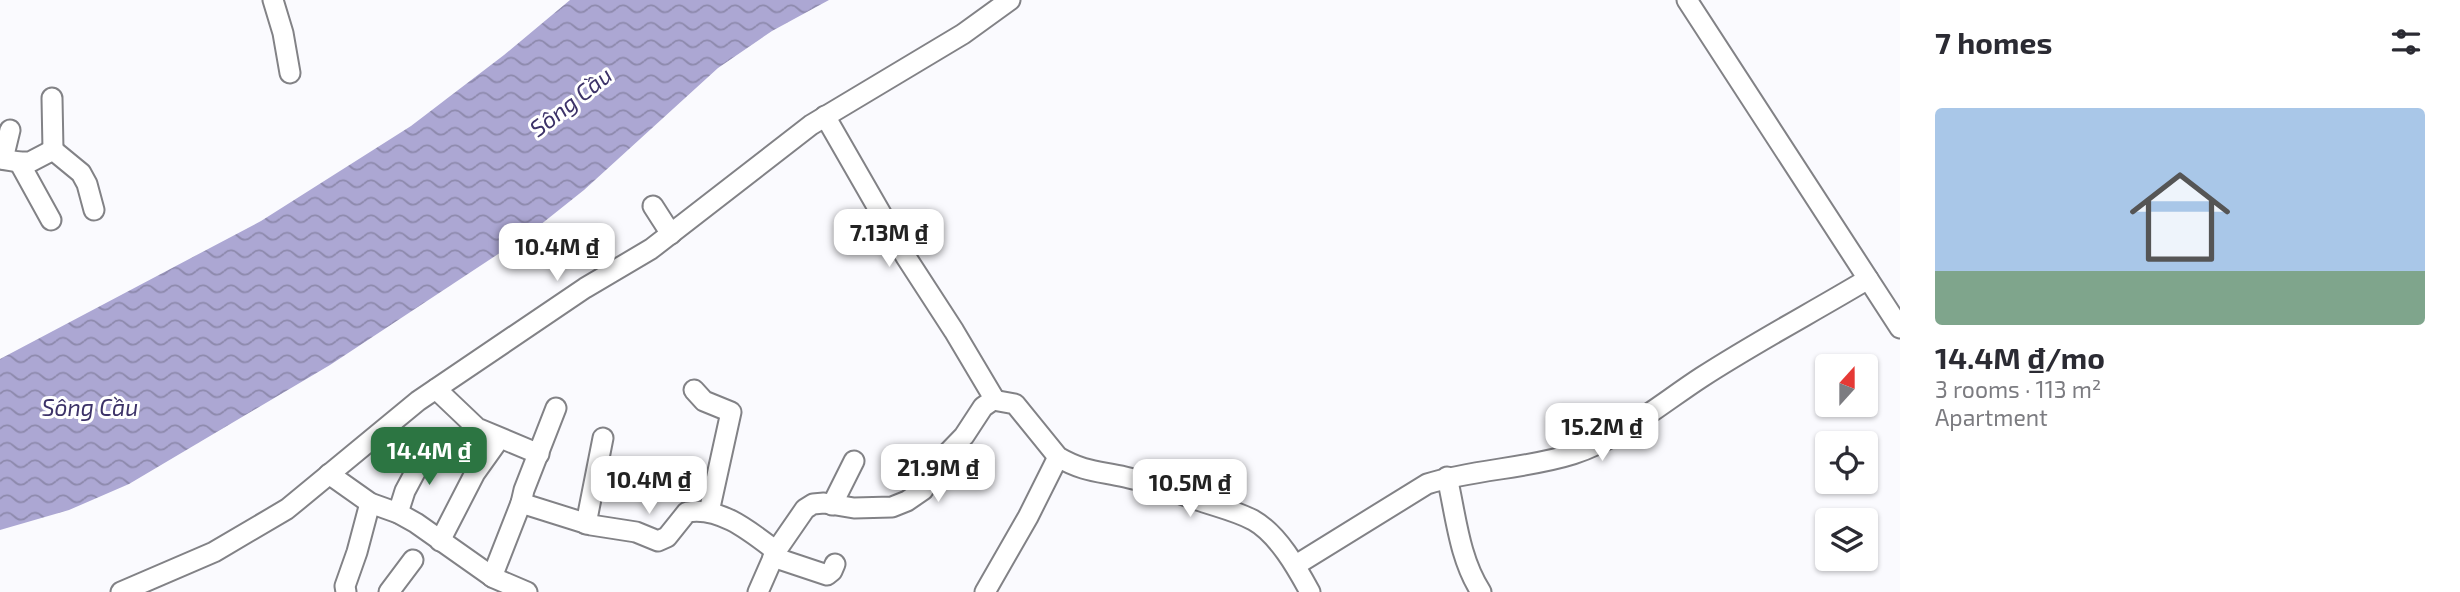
<!DOCTYPE html>
<meta charset="utf-8">
<style>
:root{--surface:#fff;--page:#f7f7f7;--text:#2b2b33;--muted:#7c7c81;--line:#e1e1e2;--accent:#2c7542}
body{margin:0;font-family:"Exo 2",sans-serif;background:var(--page);color:var(--text);height:100vh;display:flex;flex-direction:column;font-size:26px;white-space:nowrap}
*{box-sizing:border-box;margin:0}
p{font-size:23px;color:var(--muted)}
.icon{flex:none;width:38px;height:38px;fill:none;stroke:currentColor;stroke-width:2;stroke-linecap:round;stroke-linejoin:round}
.map{position:relative;flex:1;overflow:hidden}
.details{display:flex;flex-direction:column;background:var(--surface);width:560px}
.details>*{flex:none}
.needle{width:46px;rotate:21deg}
.buttons{position:absolute;left:1815px;top:354px;display:grid;gap:14px}
.buttons a{display:grid;place-items:center;width:63px;height:63px;border-radius:7px;background:var(--surface);box-shadow:0 2px 5px #0004;font-size:35px}
.price{position:absolute;translate:-50% -60px;padding:0 16px;border-radius:14px;background:#fff;color:#222;font-size:23px;line-height:46px;filter:drop-shadow(0 2px 4px #0008)}
.price::after{content:'';position:absolute;left:50%;top:42px;width:21px;height:16px;margin-left:-10px;background:inherit;clip-path:polygon(0 0,100% 0,50% 100%)}
.price.on{background:var(--accent);color:#fff}
ul{padding:0;list-style:none}
li{display:grid;align-content:center;gap:14px;height:371px;padding:0 35px}
li+li{border-top:2px solid var(--line)}
li span{display:grid;place-items:center;height:217px;border-radius:7px;color:#555}
li>.icon{margin-inline-start:auto}
span .icon{width:126px;height:126px;fill:#fffc;stroke-width:1}
li b{font-size:30px}
h2{display:flex;justify-content:space-between;align-items:center;height:84px;padding:0 35px;font-size:30px}
main{display:flex;flex:1;min-height:0}
.map>svg:first-child{display:block}
.water{fill:url(#water-waves)}
.lines{fill:none;stroke-linecap:round;stroke-linejoin:round}
.minor-casing{stroke:#828286;stroke-width:23}
.minor{stroke:#fff;stroke-width:19}
.labels{text-anchor:middle;stroke-width:6;stroke-linejoin:round;paint-order:stroke}
.water-label{font-size:23px;font-style:italic;fill:#3c3268;stroke:#fff}
</style>
<main>
<div class="map">
<svg width="1900" height="592" viewBox="0 0 1900 592">
<defs>
<pattern id="water-waves" width="16" height="10" patternUnits="userSpaceOnUse" patternTransform="scale(1.75)"><rect width="16" height="10" fill="#aca7d3"/><path d="M0 5q4-4 8 0t8 0" fill="none" stroke="#8d89ac"/></pattern>
</defs>
<rect width="100%" height="100%" fill="#fafafe"/>
<path class="water" d="M570 0H829L772 31 718 68 584 190 530 233 330 365 129 484 69 510 0 530V359L261 221 411 126 504 55Z"/>
<g class="lines">
<defs>
<g id="minor">
<path d="M273 0 283 33 290 73"/>
<path d="M1687 0 1900 328"/>
<path d="M52 98 53 150"/>
<path d="M825 116 906 257 954 331 995 400"/>
<path d="M0 159 19 162H30L53 150 81 173 87 184 94 210"/>
<path d="M3 159 10 130"/>
<path d="M19 162 51 220"/>
<path d="M653 206 671 234"/>
<path d="M436 389 477 428 539 454"/>
<path d="M694 390 704 401 731 412 709 512"/>
<path d="M329 474 370 503 398 513 416 523 494 578 527 592"/>
<path d="M1447 477C1456 516 1459 558 1481 592"/>
<path d="M521 503 524 490 556 408"/>
<path d="M832 505 854 461"/>
<path d="M398 513 405 491 428 448"/>
<path d="M586 524 603 438"/>
<path d="M440 541 475 473 495 445"/>
<path d="M776 551 805 509 813 504 824 503 854 508 892 507 907 501 923 490 937 464 964 436 983 407 993 400 1015 404 1058 457C1084 472 1098 471 1125 477 1148 482 1170 490 1192 498 1213 506 1234 510 1253 520 1278 534 1297 568 1310 592"/>
<path d="M773 557 827 575 832 571 835 564"/>
<path d="M1296 565 1427 484C1474 469 1526 469 1573 454 1620 439 1662 403 1702 377 1756 342 1813 312 1868 279"/>
<path d="M492 577 521 503 591 525 636 532 658 541 667 537 687 512C720 506 751 532 776 551L758 592"/>
<path d="M121 592 214 552 287 509 418 401 585 288 651 249 811 125 963 34 1010 0"/>
<path d="M346 592 345 586 357 552 370 503"/>
<path d="M389 592 413 560"/>
<path d="M985 592 1028 517 1058 457"/>
</g>
</defs>
<use href="#minor" class="minor-casing"/>
<use href="#minor" class="minor"/>
</g>
<g class="labels">
<g class="water-label">
<text transform="translate(571 102) rotate(-38)" y="8">Sông Cầu</text>
<text x="90" y="416">Sông Cầu</text>
</g>
</g>
</svg>
<div class="buttons">
<a><svg class="needle" viewBox="-14 -14 28 28"><path d="M0-13l5 13h-10z" fill="#e53935"/><path d="M0 13l5-13h-10z" fill="#7c7c81"/></svg></a>
<a><svg class="icon" aria-label="locate" viewBox="0 0 24 24"><circle cx="12" cy="12" r="6"/><path d="M12 2v4M12 18v4M2 12h4M18 12h4"/></svg></a>
<a><svg class="icon" aria-label="layers" viewBox="0 0 24 24"><path d="M12 4l9 5-9 5-9-5zM3 14l9 5 9-5"/></svg></a>
</div>
<b class="price" style="left:889px;top:269px">7.13M ₫</b>
<b class="price" style="left:557px;top:283px">10.4M ₫</b>
<b class="price" style="left:1602px;top:463px">15.2M ₫</b>
<b class="price on" style="left:429px;top:487px">14.4M ₫</b>
<b class="price" style="left:938px;top:504px">21.9M ₫</b>
<b class="price" style="left:649px;top:516px">10.4M ₫</b>
<b class="price" style="left:1190px;top:519px">10.5M ₫</b>
</div>
<section class="details">
<h2>7 homes<svg class="icon" aria-label="filters" viewBox="0 0 24 24"><path d="M4 7h16M4 17h16"/><circle cx="9" cy="7" r="2"/><circle cx="15" cy="17" r="2"/></svg></h2>
<ul>
<li><span style="background:linear-gradient(#a9c7e8 75%,#7fa58c 0)"><svg class="icon" aria-label="home" viewBox="0 0 24 24"><path d="M3 11l9-7 9 7M6 9v11h12V9"/></svg></span><div><b>14.4M ₫/mo</b><p>3 rooms · 113 m²</p><p>Apartment</p></div></li>
</ul>
</section>
</main>
